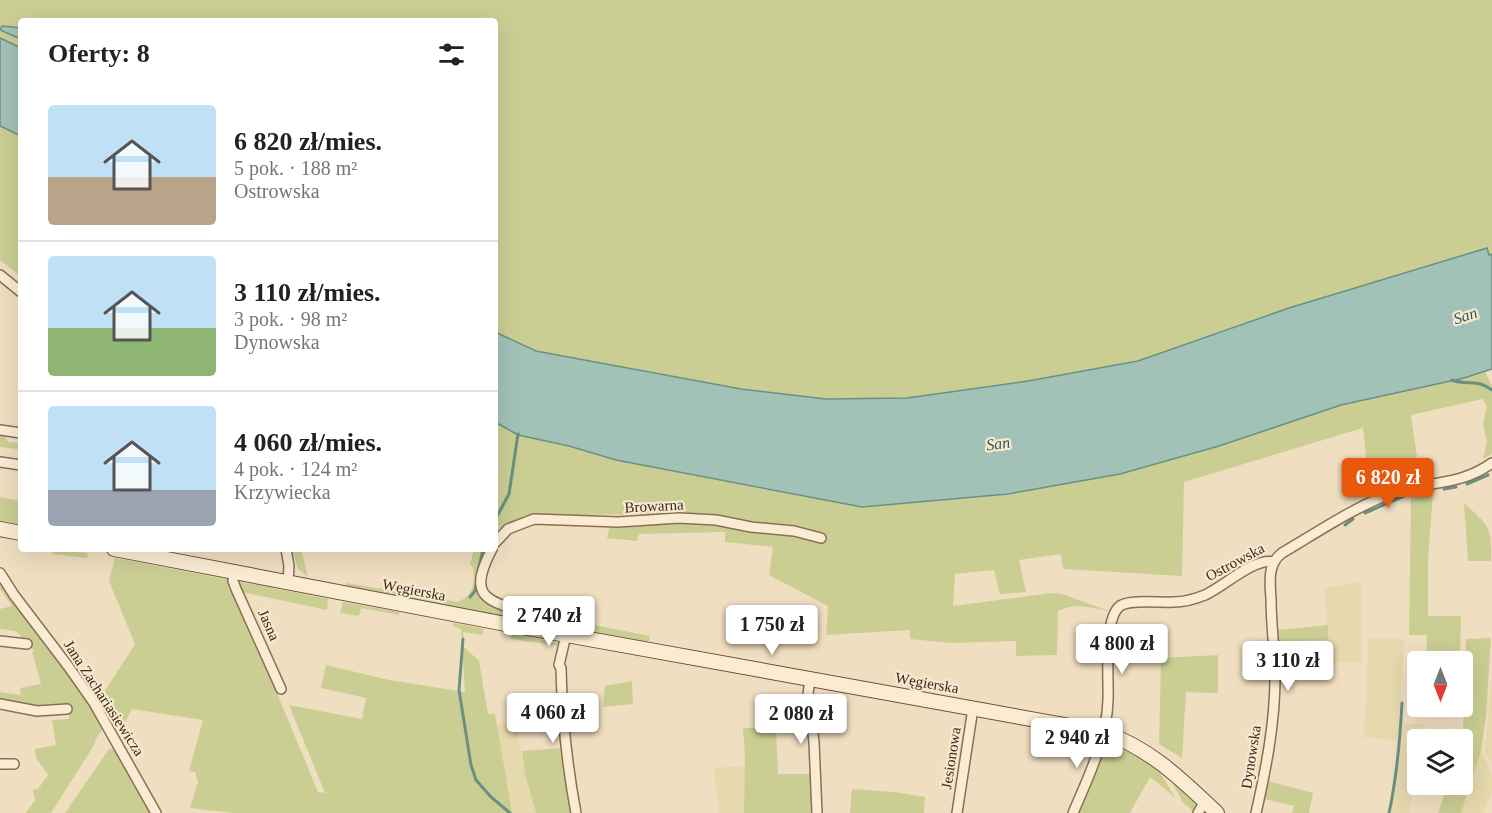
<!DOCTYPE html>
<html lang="pl">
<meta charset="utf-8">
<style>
:root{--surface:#fff;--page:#f2f2f2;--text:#222;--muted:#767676;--line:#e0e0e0;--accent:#ea580c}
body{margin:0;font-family:Georgia,serif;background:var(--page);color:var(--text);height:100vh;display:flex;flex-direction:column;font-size:22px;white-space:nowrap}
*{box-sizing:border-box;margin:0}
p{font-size:20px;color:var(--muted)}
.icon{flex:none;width:33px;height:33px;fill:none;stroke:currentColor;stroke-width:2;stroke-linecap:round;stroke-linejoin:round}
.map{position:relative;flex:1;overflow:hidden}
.details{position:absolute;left:18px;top:18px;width:480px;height:534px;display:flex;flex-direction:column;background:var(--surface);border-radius:6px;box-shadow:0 6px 24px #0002}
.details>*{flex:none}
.needle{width:39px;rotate:180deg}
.controls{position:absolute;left:1407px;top:651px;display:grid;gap:12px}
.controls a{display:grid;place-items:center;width:66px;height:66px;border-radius:6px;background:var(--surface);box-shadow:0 6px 24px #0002;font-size:30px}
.price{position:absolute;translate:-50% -51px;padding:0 14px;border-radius:6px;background:#fff;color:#222;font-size:20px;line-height:39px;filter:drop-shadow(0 2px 3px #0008)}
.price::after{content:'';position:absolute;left:50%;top:36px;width:18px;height:14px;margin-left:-9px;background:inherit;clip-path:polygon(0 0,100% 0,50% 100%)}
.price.on{background:var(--accent);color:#fff}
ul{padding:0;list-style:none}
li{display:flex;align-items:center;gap:18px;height:150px;padding:0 30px}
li+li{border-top:2px solid var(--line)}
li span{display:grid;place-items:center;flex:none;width:168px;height:120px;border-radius:6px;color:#555}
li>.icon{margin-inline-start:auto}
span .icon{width:72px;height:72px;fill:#fffc;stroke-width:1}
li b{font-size:26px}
h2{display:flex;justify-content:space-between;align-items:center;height:72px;padding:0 30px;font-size:26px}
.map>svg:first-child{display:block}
.farmland{fill:#e6d9ad}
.green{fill:#cbce93}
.water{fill:#a3c2b7;stroke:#6a9084;stroke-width:1.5}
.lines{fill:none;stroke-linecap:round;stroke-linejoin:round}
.stream{stroke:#6a9084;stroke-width:3}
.street-casing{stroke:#8a6f57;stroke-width:12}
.secondary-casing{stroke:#6b503a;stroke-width:16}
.street{stroke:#faecd3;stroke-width:9}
.secondary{stroke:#faecd3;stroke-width:14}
.labels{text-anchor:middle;stroke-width:4.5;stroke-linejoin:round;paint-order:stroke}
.street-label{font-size:15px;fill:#39281c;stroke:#f7e9d0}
.water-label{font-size:16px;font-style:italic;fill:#2a5953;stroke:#f7e9d0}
</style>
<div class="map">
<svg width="1492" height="813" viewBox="0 0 1492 813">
<rect width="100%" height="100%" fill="#f0dec0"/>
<g class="farmland">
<path d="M1361 581 1362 662H1328L1325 588Z"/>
<path d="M1368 638 1404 639 1398 741 1363 737 1367 690Z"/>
<path d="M1492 674V765L1485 752Z"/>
<path d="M516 723 525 774 536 813H512L496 724Z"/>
<path d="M1401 724H1424L1422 739 1418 740 1417 770 1409 813H1390L1395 793Z"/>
<path d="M1481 751 1492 774V793L1483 813H1461Z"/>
<path d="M745 766 744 813H719L714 768Z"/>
</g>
<g class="green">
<path d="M0 0H1492V254L1489 255 1487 249 1289 308 1138 361 1028 381 907 398 826 399 741 389 536 351 495 332V21H21V28L3 26 1 30 21 39V48L0 38Z"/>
<path d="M0 126 21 136V277L0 260Z"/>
<path d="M1485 372 1492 385V454L1483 459 1487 442 1483 424 1487 406 1483 399 1411 415 1417 457 1367 466 1363 428 1184 482 1182 576 1063 569 1061 554 1019 560 1026 592 1000 594 994 570 955 574 953 606 1051 593 1062 594 1112 612C1093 608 1076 602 1058 611L1057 655 1016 656V641L952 643 910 639V630L826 635 828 606 769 575 773 547 725 542V532L639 534 637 541 607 538 610 526 615 524 702 522 725 524V516L699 513 534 516 507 525 495 534V422L518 435 569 446 616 460 862 507 1007 494 1119 474 1219 446 1341 405 1464 378Z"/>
<path d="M0 434 5 436 8 442 19 443 18 449 0 447Z"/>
<path d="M1433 493 1428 560V616H1461L1460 661H1426L1427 635H1409L1411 498Z"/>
<path d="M0 497 21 501V525L0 521Z"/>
<path d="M1464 503C1489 526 1492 526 1491 561H1468Z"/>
<path d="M52 549 87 553 88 558 52 554Z"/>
<path d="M292 549H301L308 577 298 569Z"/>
<path d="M474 549H486L475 577 481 596 541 624 344 586 347 583 458 602C474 595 475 583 473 567L470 565Z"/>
<path d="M115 558 230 580 318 792 325 793 289 705 362 719 366 698 321 688 326 665 389 680 465 692 461 629 453 626V623L484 629 482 635 463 632 464 647 479 661 488 714H495L512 813H234L190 808 198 782 195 772 189 771 203 720 132 709 121 730 113 729 98 702 135 644 109 581Z"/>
<path d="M0 578 76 682 102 725 103 729 97 737 93 747 51 813H26L35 800 33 790 38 789 48 775 36 758 35 749 56 745 52 720 69 719V706L30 707 0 700V692L21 695 20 688 41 684 32 651H35L16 631 0 629V609L12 606 0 589Z"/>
<path d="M236 581 328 599 327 610 242 592Z"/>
<path d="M343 602 399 612V615L361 608 359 616 340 613Z"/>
<path d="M528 612 650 636 648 643 560 628Z"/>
<path d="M1328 625V640L1278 641 1277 630Z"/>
<path d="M512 634 559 643 560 646 511 639Z"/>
<path d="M1491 638 1486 716 1481 751 1461 813H1438L1448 785 1462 784C1462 736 1465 688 1466 639Z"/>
<path d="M1218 655V693L1186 692 1182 758 1159 744 1161 658Z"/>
<path d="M632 681 633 704 603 707 605 686Z"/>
<path d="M743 728H776L778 774H812V813H744L745 757Z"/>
<path d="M1106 743 1137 755 1159 771 1175 797 1150 777 1130 813H1078L1099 755Z"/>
<path d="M564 748 573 813H536L525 774 522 751Z"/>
<path d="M109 749H116L151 813H65Z"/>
<path d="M1171 780 1199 807 1195 812 1183 803Z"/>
<path d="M1268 781 1313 793 1309 813H1292L1294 806 1264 799Z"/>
<path d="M852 789 894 792 925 797 924 813H850Z"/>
</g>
<g class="water">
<path d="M2 26 21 28V39L0 30Z"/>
<path d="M0 38 21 48V136L0 126Z"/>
<path d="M1487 248 1489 255 1492 254V369L1464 378 1341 405 1219 446 1120 474 1008 494 862 507 616 460 569 446 518 435 495 422V332L536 351 741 389 826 399 907 398 1028 381 1138 361 1289 308Z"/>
</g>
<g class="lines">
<g class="stream">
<path d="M1452 380C1467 386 1477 378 1492 390"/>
<path d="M1467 484 1488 475"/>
<path d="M1444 489 1456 487"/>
<path d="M1413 494 1428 491"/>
<path d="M1365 513 1404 496"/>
<path d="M495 520 509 494 518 434"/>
<path d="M1345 525 1353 519"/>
<path d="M478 572 483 549"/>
<path d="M470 597 475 591 477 579"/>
<path d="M463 639 459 690 471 765 476 780 491 797 510 813"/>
<path d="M1389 813C1397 777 1400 740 1402 703"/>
</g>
<defs>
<g id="street">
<path d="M0 275 21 292"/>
<path d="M0 430 21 433"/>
<path d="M0 462 21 465"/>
<path d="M495 543 508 529 534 519 618 522 679 518 716 520 751 527 794 531 821 538"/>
<path d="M286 549 289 566 288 582"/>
<path d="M492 549C463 604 494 599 535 618 543 622 550 625 553 632"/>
<path d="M234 571 233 581 236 589 281 689"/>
<path d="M0 573 14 595 68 666 94 703 156 813"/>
<path d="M566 635 559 665 561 668C562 717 567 765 576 813"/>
<path d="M0 641 27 644"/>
<path d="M810 679 808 694 814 742 817 813"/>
<path d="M0 704 37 711 67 709"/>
<path d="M0 764H14"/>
<path d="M957 813 973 708"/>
<path d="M1073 813C1088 778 1107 739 1108 700 1109 680 1103 619 1120 606 1130 599 1161 603 1174 602 1185 602 1195 599 1205 595 1223 587 1255 557 1273 562"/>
<path d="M1198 813 1205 801"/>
<path d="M1256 813C1266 769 1275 723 1275 677 1275 651 1271 625 1271 599 1270 583 1267 564 1282 553 1316 533 1350 510 1387 495 1425 480 1457 488 1492 463"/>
</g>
<g id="secondary">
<path d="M0 529 21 533"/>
<path d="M114 549 511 625 1103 732C1150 748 1182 780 1217 813"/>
</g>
</defs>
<use href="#street" class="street-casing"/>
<use href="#secondary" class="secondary-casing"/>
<use href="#street" class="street"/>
<use href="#secondary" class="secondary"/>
</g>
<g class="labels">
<g class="street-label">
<text transform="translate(654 506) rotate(-3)" y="5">Browarna</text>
<text transform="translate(1235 562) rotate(-28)" y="5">Ostrowska</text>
<text transform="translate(414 590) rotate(11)" y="5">Węgierska</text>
<text transform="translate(269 625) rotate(66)" y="5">Jasna</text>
<text transform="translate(927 683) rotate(10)" y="5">Węgierska</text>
<text transform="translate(104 698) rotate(57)" y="5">Jana Zachariasiewicza</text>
<text transform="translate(1251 757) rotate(-81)" y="5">Dynowska</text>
<text transform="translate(951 758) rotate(-81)" y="5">Jesionowa</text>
</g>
<g class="water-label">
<text transform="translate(1465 315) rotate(-18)" y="6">San</text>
<text transform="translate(998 443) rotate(-8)" y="6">San</text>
</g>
</g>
</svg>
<div class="controls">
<a><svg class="needle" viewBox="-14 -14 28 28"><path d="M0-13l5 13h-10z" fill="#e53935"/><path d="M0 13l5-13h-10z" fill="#767676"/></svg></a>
<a><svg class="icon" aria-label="layers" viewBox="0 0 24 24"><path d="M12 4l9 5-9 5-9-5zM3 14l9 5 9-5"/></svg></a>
</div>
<b class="price on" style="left:1388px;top:509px">6 820 zł</b>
<b class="price" style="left:549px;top:647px">2 740 zł</b>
<b class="price" style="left:772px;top:656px">1 750 zł</b>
<b class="price" style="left:1122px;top:675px">4 800 zł</b>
<b class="price" style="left:1288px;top:692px">3 110 zł</b>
<b class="price" style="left:553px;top:744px">4 060 zł</b>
<b class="price" style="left:801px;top:745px">2 080 zł</b>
<b class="price" style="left:1077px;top:769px">2 940 zł</b>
<section class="details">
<h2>Oferty: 8<svg class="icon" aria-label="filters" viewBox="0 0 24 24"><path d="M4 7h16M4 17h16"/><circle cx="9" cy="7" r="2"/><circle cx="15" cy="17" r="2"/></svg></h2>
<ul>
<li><span style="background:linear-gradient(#bfe0f5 60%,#b9a48a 0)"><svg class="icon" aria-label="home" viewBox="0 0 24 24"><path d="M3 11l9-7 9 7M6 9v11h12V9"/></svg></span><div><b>6 820 zł/mies.</b><p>5 pok. · 188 m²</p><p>Ostrowska</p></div></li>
<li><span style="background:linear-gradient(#bfe0f5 60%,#8fb573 0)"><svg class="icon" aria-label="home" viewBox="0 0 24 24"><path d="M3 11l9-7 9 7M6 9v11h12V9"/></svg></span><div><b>3 110 zł/mies.</b><p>3 pok. · 98 m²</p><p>Dynowska</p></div></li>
<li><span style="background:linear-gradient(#bfe0f5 70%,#9aa5b1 0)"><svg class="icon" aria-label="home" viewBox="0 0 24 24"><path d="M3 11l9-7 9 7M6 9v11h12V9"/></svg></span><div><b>4 060 zł/mies.</b><p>4 pok. · 124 m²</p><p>Krzywiecka</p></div></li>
</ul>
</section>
</div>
